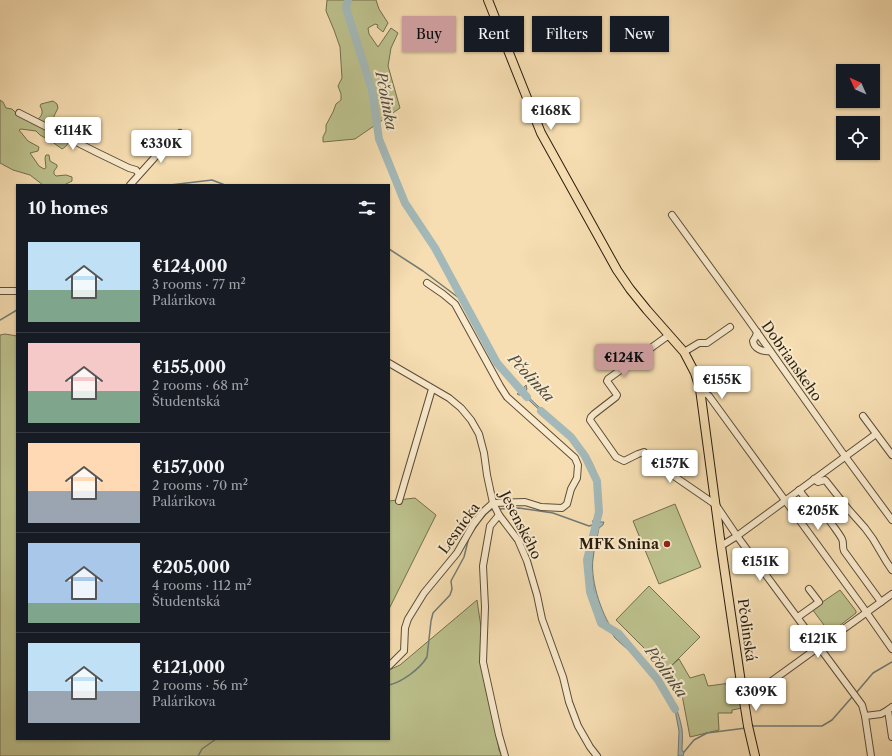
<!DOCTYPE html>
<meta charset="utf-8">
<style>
:root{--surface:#171b24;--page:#242831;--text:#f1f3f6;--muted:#9ea1a6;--line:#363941;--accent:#c59692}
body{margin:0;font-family:"Libre Caslon Text",serif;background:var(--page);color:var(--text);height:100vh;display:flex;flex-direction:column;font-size:15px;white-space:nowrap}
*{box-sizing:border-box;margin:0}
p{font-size:13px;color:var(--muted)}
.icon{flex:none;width:22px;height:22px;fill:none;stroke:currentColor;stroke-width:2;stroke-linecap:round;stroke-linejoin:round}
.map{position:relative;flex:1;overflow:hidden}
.panel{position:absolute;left:16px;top:184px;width:374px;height:556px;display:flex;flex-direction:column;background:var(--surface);border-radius:0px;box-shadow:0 1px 3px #0004}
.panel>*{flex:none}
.top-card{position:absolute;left:402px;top:16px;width:380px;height:36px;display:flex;gap:8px}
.needle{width:26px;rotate:315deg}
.buttons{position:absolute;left:836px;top:64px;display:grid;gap:8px}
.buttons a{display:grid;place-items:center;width:44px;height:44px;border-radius:0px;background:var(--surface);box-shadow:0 1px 3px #0004;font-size:20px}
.price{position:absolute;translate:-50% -34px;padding:0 9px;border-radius:4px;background:#fff;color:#222;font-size:13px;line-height:26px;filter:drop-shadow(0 1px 2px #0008)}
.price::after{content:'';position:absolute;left:50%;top:24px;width:12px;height:9px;margin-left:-6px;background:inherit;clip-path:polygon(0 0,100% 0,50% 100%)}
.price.on{background:var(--accent);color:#111}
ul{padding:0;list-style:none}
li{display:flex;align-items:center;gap:12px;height:100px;padding:0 12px}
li+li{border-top:1px solid var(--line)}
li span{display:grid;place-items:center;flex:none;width:112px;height:80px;border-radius:0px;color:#555}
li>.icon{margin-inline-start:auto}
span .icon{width:48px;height:48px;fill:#fffc;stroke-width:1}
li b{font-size:17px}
h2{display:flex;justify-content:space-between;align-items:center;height:48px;padding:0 12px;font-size:17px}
.pill{padding:0 14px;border-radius:0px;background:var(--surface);box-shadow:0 1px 3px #0004;font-size:14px;line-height:36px}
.pill.on{background:var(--accent);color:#111}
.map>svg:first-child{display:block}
.green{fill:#bcc18d;stroke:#726f4e}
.water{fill:#a3b9b9;stroke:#727b75}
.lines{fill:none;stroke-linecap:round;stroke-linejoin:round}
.stream{stroke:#727b75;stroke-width:1.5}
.river{stroke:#a3b9b9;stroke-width:8}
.minor-casing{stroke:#5c4d37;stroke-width:8}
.major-casing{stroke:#291d0e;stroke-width:10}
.minor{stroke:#f9eacd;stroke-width:6}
.major{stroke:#f6deb2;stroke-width:8}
.poi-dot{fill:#8f2418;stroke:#f9eacd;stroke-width:1.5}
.labels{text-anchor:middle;stroke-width:4;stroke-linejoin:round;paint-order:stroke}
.street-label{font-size:14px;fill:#291d0e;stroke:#f9eacd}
.poi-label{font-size:14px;font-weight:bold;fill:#291d0e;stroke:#f9eacd;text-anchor:end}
.water-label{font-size:15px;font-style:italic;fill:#4e4c41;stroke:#f9eacd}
</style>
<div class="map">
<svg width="892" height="756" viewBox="0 0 892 756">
<rect width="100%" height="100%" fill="#f6deb2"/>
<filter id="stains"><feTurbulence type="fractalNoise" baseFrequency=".005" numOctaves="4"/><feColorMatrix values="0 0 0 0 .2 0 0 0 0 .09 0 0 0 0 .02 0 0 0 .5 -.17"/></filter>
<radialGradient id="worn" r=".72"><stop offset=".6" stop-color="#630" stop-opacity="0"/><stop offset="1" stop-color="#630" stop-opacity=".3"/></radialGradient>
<g class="green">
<path d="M327 0H376L379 9 388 23 383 32 377 27 378 25 375 24 368 28 369 34 378 47 391 28 398 33 391 48 388 66 400 108 355 139 323 142V137L326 131V125L333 112 336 104 341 100V94L338 86 342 78 340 47 334 30 326 11Z"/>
<path d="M0 100 3 102 6 108 12 109 18 115 37 120C42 116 44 112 40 106L41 104 53 101 57 104 58 108 54 116V121L50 125 49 129H55L63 127C67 135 73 143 62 149L51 141 40 135 36 131 21 129 19 130 28 141 39 147 38 151 30 153 39 166 44 169 46 168 45 158 46 155H49L50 161 57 165V167L54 171V174L56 176 66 175 72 177V181L64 185H43L30 175 13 170 0 163Z"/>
<path d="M5 334 17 336V739H389V670L400 665 477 600 499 750 502 756H0V335Z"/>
<path d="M415 498 436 515 389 609V501Z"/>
<path d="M675 504 701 567 659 584 633 521Z"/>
<path d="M649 586 700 637 670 667 679 659 690 678 704 674 708 686 738 682 742 708 732 710V713H718L719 730 690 737 682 695 666 672 667 671 616 620Z"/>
<path d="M840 590 856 611V613L830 633 812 609Z"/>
</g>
<path class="water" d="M526 385 527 389 525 392C529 397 533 402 538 406 548 416 561 424 571 434 597 462 604 484 600 522H604L603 525 599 528C597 539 594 549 593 559 590 582 603 619 617 636 648 664 674 686 682 729 683 736 682 744 682 751L684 752 683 756H678L679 731 675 710 667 693 660 682 650 670 615 638 604 621 599 609 594 594 590 561 597 527 592 521H595C596 511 600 499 599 488 599 481 596 474 593 468 576 434 548 421 524 395H519L517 394Z"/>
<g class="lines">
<g class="stream">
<path d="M170 185 212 180 225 185"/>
<path d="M389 249 423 271 463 301"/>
<path d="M0 320 17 310"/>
<path d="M499 509 519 508 553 513 589 526 596 524"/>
<path d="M389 685C402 682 420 669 427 657L431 621 433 613 450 595 452 589 451 581 464 557 469 537 480 521 486 514 491 510 495 509"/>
<path d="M856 693 873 673 892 662"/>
<path d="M752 726H822L832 720 853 696"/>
<path d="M684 752 694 740 707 733 746 728"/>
<path d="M198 756 202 749 216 739"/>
</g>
<g class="river">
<path d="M348 0 346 8 372 90 379 139 405 203 435 248 497 363 527 397"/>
<path d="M541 411 571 437 585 456 597 481 599 512 587 560 590 592 601 623 619 634 658 680 675 709"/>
</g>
<defs>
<g id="minor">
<path d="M19 113 96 152 129 168 136 170 139 174"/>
<path d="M130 185 164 147 180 133"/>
<path d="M672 215 747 318 842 452 892 520"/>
<path d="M0 291H17"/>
<path d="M757 332 756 336 753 341C754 349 763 352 770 351"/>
<path d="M669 335 608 379 607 381 617 395 616 397 594 414 591 417 590 420 616 457 624 461 638 454 644 452 652 461 716 505 737 536 862 705 865 716 871 756"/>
<path d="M684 352 699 343H707L730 327"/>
<path d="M389 363 449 398 461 408 471 420 479 434 484 453 487 475 493 503 499 515 518 540 527 561 537 595 542 619 563 677 569 702 578 726 590 747 597 756"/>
<path d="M700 389 709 396 862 606 892 649"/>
<path d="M863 416 892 455"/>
<path d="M814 479 818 482 825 480 826 481 849 510 865 528 873 539 886 561 892 570"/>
<path d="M799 490 816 512C819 515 823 515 827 518 830 521 840 535 842 539 844 543 842 547 844 551L881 602"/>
<path d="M399 501 432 389"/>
<path d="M499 515 490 526 483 566 485 607 483 662 499 735 505 756"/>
<path d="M721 546 737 536 876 434"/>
<path d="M798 617 819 602 809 589"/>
<path d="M389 666 404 651 405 628 408 619 424 593 457 553 473 525 483 512 493 503 525 502 541 507 562 508 567 504 571 489 577 478 578 465 575 458 507 397 500 386 455 304 443 294 427 283"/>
<path d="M744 701 892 594"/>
<path d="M892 707 888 710 892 737"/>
<path d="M865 716 881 714 888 710"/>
</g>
<path id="major" d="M488 0 541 133 617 270 630 289 647 310 684 352 695 373 700 389 721 546 740 676 748 726 755 756"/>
</defs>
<use href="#minor" class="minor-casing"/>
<use href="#major" class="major-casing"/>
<use href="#minor" class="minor"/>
<use href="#major" class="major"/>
</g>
<circle class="poi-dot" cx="667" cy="544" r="4"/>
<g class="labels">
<g class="street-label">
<text transform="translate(792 361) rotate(55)" y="5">Dobrianskeho</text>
<text transform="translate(521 525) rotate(63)" y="5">Jesenského</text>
<text transform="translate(459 528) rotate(-54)" y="5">Lesnícka</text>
<text transform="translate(747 630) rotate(82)" y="5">Pčolinská</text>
</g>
<g class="poi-label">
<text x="659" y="549">MFK Snina</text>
</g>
<g class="water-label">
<text transform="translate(386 101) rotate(79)" y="5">Pčolinka</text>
<text transform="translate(531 378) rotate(47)" y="5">Pčolinka</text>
<text transform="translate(666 672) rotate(54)" y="5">Pčolinka</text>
</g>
</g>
<rect width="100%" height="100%" filter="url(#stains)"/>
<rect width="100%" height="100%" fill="url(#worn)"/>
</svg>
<div class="buttons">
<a><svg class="needle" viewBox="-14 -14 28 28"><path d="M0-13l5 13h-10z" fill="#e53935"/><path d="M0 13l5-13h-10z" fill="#9ea1a6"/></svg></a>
<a><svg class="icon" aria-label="locate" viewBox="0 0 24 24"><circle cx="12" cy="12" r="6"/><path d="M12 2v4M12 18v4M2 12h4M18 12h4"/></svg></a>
</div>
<b class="price" style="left:551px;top:131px">€168K</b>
<b class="price" style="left:73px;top:151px">€114K</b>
<b class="price" style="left:161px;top:164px">€330K</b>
<b class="price on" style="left:624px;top:378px">€124K</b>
<b class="price" style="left:722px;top:400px">€155K</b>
<b class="price" style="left:670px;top:484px">€157K</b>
<b class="price" style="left:818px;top:531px">€205K</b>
<b class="price" style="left:760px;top:582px">€151K</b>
<b class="price" style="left:818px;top:659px">€121K</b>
<b class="price" style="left:756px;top:712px">€309K</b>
<div class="top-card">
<a class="pill on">Buy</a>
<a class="pill">Rent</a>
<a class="pill">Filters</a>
<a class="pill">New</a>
</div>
<section class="panel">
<h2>10 homes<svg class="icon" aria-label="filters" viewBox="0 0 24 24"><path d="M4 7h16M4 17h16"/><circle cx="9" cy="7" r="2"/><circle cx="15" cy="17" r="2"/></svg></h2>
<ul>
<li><span style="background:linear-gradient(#bfe0f5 60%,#7fa58c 0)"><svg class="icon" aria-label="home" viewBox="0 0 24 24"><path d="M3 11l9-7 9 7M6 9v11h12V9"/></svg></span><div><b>€124,000</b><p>3 rooms · 77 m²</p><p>Palárikova</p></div></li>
<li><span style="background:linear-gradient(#f6c9c9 60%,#7fa58c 0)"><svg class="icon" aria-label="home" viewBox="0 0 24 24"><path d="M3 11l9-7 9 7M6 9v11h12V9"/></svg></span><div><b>€155,000</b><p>2 rooms · 68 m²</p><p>Študentská</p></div></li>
<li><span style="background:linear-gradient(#ffd9b3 60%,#9aa5b1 0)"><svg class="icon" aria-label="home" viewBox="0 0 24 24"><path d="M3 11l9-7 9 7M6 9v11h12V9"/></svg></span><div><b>€157,000</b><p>2 rooms · 70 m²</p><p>Palárikova</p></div></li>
<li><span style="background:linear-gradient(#a9c7e8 75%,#7fa58c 0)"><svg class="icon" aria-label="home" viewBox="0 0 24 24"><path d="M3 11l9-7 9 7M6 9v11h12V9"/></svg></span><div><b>€205,000</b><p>4 rooms · 112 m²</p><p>Študentská</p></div></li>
<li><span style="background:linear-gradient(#bfe0f5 60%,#9aa5b1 0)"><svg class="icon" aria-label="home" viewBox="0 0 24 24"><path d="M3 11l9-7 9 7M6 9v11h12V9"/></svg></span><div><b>€121,000</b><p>2 rooms · 56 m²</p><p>Palárikova</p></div></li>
</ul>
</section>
</div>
